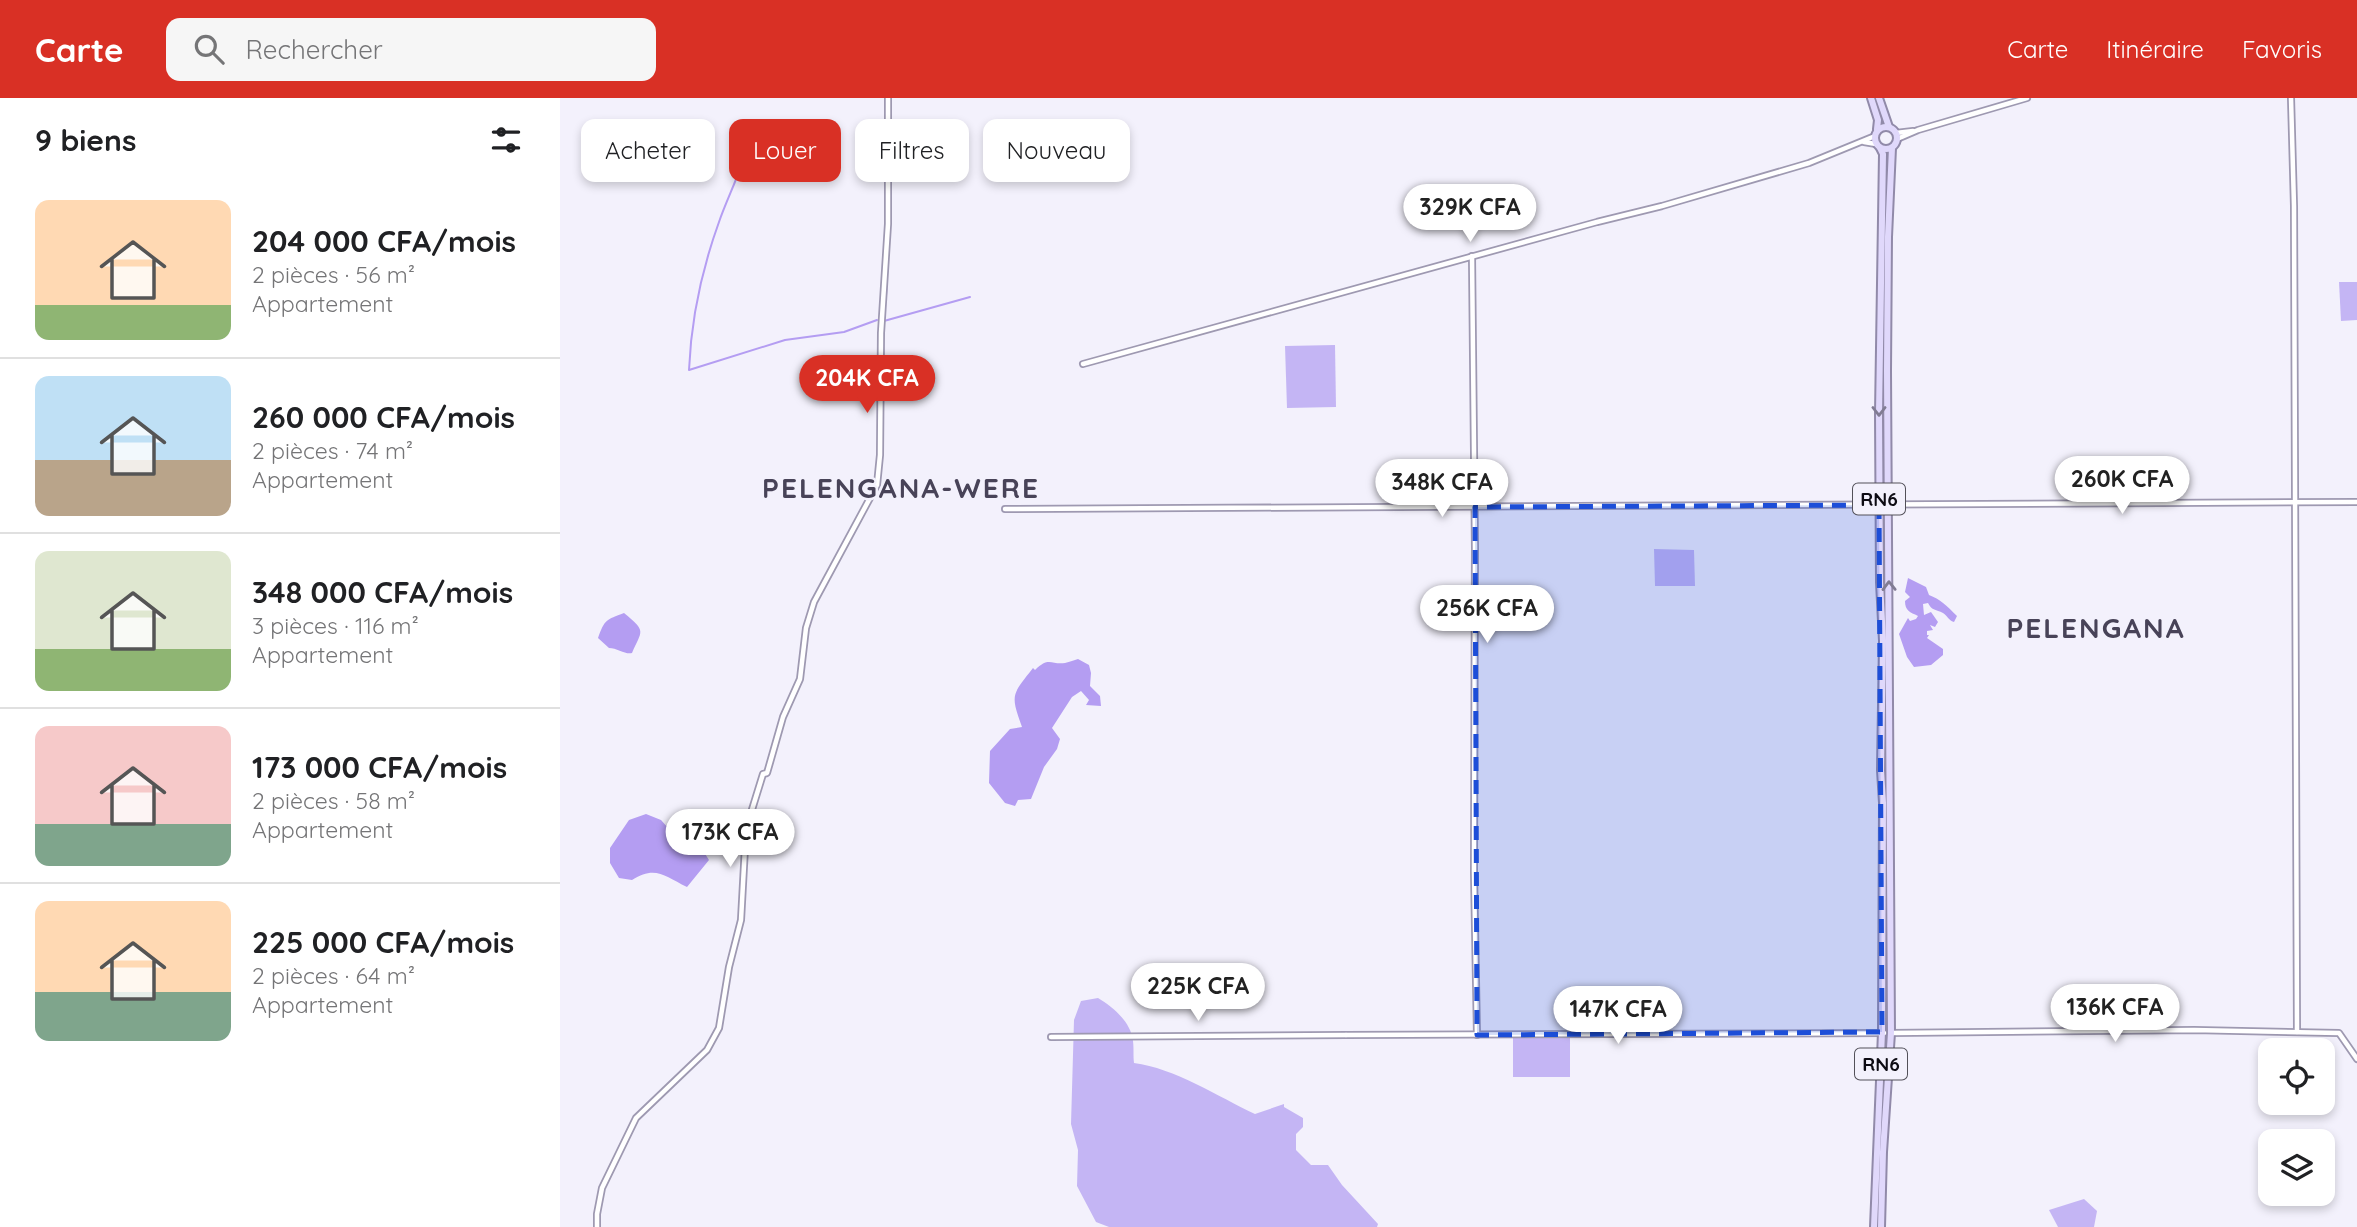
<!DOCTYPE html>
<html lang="fr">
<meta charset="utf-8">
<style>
:root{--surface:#fff;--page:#f6f6f6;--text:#202124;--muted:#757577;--line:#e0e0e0;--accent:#d93025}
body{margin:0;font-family:Quicksand,sans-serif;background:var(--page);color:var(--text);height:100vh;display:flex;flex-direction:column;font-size:26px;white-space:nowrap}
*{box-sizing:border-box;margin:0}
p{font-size:23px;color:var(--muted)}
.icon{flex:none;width:38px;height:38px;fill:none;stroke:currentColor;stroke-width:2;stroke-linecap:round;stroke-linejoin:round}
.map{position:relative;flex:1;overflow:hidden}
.details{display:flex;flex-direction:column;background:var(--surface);width:560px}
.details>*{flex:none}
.guide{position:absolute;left:21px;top:21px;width:665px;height:63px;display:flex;gap:14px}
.tools{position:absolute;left:1698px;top:940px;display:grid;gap:14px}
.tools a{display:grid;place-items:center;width:77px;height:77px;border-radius:14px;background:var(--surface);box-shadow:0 4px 10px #0003;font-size:35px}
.price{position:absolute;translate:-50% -60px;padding:0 16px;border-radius:24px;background:#fff;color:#222;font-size:23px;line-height:46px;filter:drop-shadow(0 2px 4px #0008)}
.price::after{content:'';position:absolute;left:50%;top:42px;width:21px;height:16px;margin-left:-10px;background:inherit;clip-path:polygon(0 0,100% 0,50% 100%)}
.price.current{background:var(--accent);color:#fff}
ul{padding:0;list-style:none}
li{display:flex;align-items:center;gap:21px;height:175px;padding:0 35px}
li+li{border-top:2px solid var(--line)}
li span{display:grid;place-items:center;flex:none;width:196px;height:140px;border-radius:14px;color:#555}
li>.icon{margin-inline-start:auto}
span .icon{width:84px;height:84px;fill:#fffc;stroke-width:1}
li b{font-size:30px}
h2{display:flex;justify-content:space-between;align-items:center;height:84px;padding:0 35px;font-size:30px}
.tag{padding:0 24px;border-radius:14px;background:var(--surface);box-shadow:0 4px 10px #0003;font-size:24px;line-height:63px}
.tag.current{background:var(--accent);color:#fff}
header{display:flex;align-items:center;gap:42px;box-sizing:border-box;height:98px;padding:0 35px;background:var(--accent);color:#fff}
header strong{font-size:33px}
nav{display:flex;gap:38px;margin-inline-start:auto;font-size:24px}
.search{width:490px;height:63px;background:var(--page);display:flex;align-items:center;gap:18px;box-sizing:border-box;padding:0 24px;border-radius:14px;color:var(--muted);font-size:26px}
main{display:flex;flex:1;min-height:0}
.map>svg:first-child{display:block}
.green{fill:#c4b5f4}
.water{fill:#b49df2}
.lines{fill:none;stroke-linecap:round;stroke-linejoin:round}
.stream{stroke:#b49df2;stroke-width:2}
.tertiary-casing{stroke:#9e99b1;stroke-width:8}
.secondary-casing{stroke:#9e99b1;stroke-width:8}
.trunk-casing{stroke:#918aa9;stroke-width:10}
.tertiary{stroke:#fff;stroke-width:4.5}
.secondary{stroke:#fff;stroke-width:4.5}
.trunk{stroke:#e0d8fb;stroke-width:6}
.oneway{stroke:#817c93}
.marked{fill:#1d4ed8;fill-opacity:0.2;stroke:#1d4ed8;stroke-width:5;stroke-dasharray:14 9;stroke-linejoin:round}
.labels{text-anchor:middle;stroke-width:5;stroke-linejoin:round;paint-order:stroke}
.shield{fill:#f3f1fc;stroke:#525059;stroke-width:2}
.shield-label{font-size:19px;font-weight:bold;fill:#0d0b13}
.district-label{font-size:28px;font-weight:bold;letter-spacing:2px;fill:#484358;stroke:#f3f1fc}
</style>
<header>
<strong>Carte</strong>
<div class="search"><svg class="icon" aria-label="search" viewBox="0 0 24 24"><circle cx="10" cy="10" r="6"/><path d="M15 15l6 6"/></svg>Rechercher</div>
<nav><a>Carte</a><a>Itinéraire</a><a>Favoris</a></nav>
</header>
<main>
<section class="details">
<h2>9 biens<svg class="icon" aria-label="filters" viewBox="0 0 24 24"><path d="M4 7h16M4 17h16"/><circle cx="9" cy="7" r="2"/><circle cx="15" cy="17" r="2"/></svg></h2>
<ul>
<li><span style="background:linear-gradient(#ffd9b3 75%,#8fb573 0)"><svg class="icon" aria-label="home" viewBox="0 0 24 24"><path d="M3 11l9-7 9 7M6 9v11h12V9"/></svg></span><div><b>204 000 CFA/mois</b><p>2 pièces · 56 m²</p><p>Appartement</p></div></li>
<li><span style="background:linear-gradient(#bfe0f5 60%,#b9a48a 0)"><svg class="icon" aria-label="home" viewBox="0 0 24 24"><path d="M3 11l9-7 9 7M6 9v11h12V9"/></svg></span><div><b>260 000 CFA/mois</b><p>2 pièces · 74 m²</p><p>Appartement</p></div></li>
<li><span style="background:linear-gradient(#dfe7d0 70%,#8fb573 0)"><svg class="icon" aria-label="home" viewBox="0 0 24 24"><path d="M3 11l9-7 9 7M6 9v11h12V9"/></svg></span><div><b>348 000 CFA/mois</b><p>3 pièces · 116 m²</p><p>Appartement</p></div></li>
<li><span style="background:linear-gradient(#f6c9c9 70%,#7fa58c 0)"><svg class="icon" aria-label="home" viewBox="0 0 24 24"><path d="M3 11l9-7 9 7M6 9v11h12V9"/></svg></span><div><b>173 000 CFA/mois</b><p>2 pièces · 58 m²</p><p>Appartement</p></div></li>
<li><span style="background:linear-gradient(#ffd9b3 65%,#7fa58c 0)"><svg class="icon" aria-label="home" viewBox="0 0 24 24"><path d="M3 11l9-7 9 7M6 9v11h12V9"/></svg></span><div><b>225 000 CFA/mois</b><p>2 pièces · 64 m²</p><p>Appartement</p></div></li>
</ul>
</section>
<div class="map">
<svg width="1797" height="1129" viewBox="0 0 1797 1129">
<rect width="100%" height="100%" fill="#f3f1fc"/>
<g class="green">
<path d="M1779 184H1797V222L1781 223Z"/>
<path d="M775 247 776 309 727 310 725 248Z"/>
<path d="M1094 451 1134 452 1135 488H1095Z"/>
<path d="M538 900C553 909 571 924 573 943 574 951 573 957 574 965 614 970 659 999 695 1016L724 1006V1009L743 1020V1029L736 1036V1052L751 1067H768L782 1087 818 1126 817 1129H549L536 1124 517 1088 518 1052 511 1026 514 922 521 903Z"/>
<rect x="953" y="939" width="57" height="40"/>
<path d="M1524 1101 1537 1113 1534 1129H1498L1489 1112Z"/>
</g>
<g class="water">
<path d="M1348 480 1366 489 1369 497C1380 501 1387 508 1397 518L1394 524C1388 522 1388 518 1383 515 1376 511 1372 513 1368 505L1363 506 1364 517 1371 514 1378 524 1375 529 1370 527 1373 532 1367 533V537H1369L1367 540 1383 551V557L1371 567 1354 569 1347 559 1339 536 1348 520 1350 523 1356 521 1358 518C1350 514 1345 513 1345 503L1350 499 1345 494Z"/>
<path d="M64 515C87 534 82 532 72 555 66 557 57 550 49 550L38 540C45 521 46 522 64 515Z"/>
<path d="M518 561 529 567 531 575 530 588 540 598 541 608 526 607 529 602 521 593 512 599 492 630 500 641 497 651 484 669 471 701 458 702 455 708 445 705 429 685 430 653 450 631 462 629C450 596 452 597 473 570L475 572C489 558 491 567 505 565 510 564 514 562 518 561Z"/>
<path d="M86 716 101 722 109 731 138 745 149 762 127 789C105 778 95 767 72 782L59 780 50 765V750L69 722Z"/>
</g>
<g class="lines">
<g class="stream">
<path d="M325 0 326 65"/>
<path d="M189 37C185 67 169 95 159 124 142 171 131 222 129 272L225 242 284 234 317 222"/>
<path d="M326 198 328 155"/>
<path d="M324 223 410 199"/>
</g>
<defs>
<g id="tertiary">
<path d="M1731 0 1734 108 1737 934"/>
<path d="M1336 35 1353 33"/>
<path d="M1337 41 1358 32 1467 0"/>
<path d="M1304 44 1316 46"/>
<path d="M912 158 915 450 914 774 917 937"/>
<path d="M523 266 1037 124 1102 108 1249 65 1315 38"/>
<path d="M445 411 1797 404"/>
<path d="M1331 935 1634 932 1779 935 1797 961"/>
<path d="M491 939 786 937"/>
<path d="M37 1129V1116L42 1090 76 1020 147 952 159 930 169 869 181 822 186 731 203 676 207 675 223 619 240 581 246 530 254 504 317 387 320 357 321 235 328 126V0"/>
</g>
<path id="secondary" d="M786 937 1324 935"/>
<g id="trunk">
<path d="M1311 0 1318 22 1317 31"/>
<path d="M1319 0 1329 29"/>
<circle cx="1326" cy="40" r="11"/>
<path d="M1314 1129 1322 934 1323 705 1321 672 1323 543 1320 484 1319 315 1323 56 1320 50"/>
<path d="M1321 1129 1323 1054 1331 935 1327 273 1328 139 1332 50"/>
</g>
</defs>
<use href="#tertiary" class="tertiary-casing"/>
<use href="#secondary" class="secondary-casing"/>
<use href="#trunk" class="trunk-casing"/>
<use href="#tertiary" class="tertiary"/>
<use href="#secondary" class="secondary"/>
<use href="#trunk" class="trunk"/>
</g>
<defs><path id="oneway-chevron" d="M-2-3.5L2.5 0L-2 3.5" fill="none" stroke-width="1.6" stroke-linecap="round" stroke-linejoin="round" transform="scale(1.75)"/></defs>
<g class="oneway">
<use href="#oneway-chevron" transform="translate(1319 313) rotate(90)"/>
<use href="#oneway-chevron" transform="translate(1329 488) rotate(-91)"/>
</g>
<path class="marked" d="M1319 407 1322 934 917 937 915 409Z"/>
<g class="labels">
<g class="shield">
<rect x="1293" y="385.5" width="52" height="31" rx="5"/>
<rect x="1295" y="950.5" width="52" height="31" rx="5"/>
</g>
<g class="shield-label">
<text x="1319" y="408">RN6</text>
<text x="1321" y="973">RN6</text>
</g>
<g class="district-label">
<text x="341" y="400">PELENGANA-WERE</text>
<text x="1536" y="540">PELENGANA</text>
</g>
</g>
</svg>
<div class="tools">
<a><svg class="icon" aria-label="locate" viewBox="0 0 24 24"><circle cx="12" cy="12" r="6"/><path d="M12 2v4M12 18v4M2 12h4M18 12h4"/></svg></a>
<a><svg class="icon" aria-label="layers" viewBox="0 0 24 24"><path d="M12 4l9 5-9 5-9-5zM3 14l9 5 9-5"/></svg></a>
</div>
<b class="price" style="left:910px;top:146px">329K CFA</b>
<b class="price current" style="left:307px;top:317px">204K CFA</b>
<b class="price" style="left:1562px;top:418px">260K CFA</b>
<b class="price" style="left:882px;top:421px">348K CFA</b>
<b class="price" style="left:927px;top:547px">256K CFA</b>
<b class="price" style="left:170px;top:771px">173K CFA</b>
<b class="price" style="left:638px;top:925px">225K CFA</b>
<b class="price" style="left:1555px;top:946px">136K CFA</b>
<b class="price" style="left:1058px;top:948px">147K CFA</b>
<div class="guide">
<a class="tag">Acheter</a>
<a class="tag current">Louer</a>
<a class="tag">Filtres</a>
<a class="tag">Nouveau</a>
</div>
</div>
</main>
